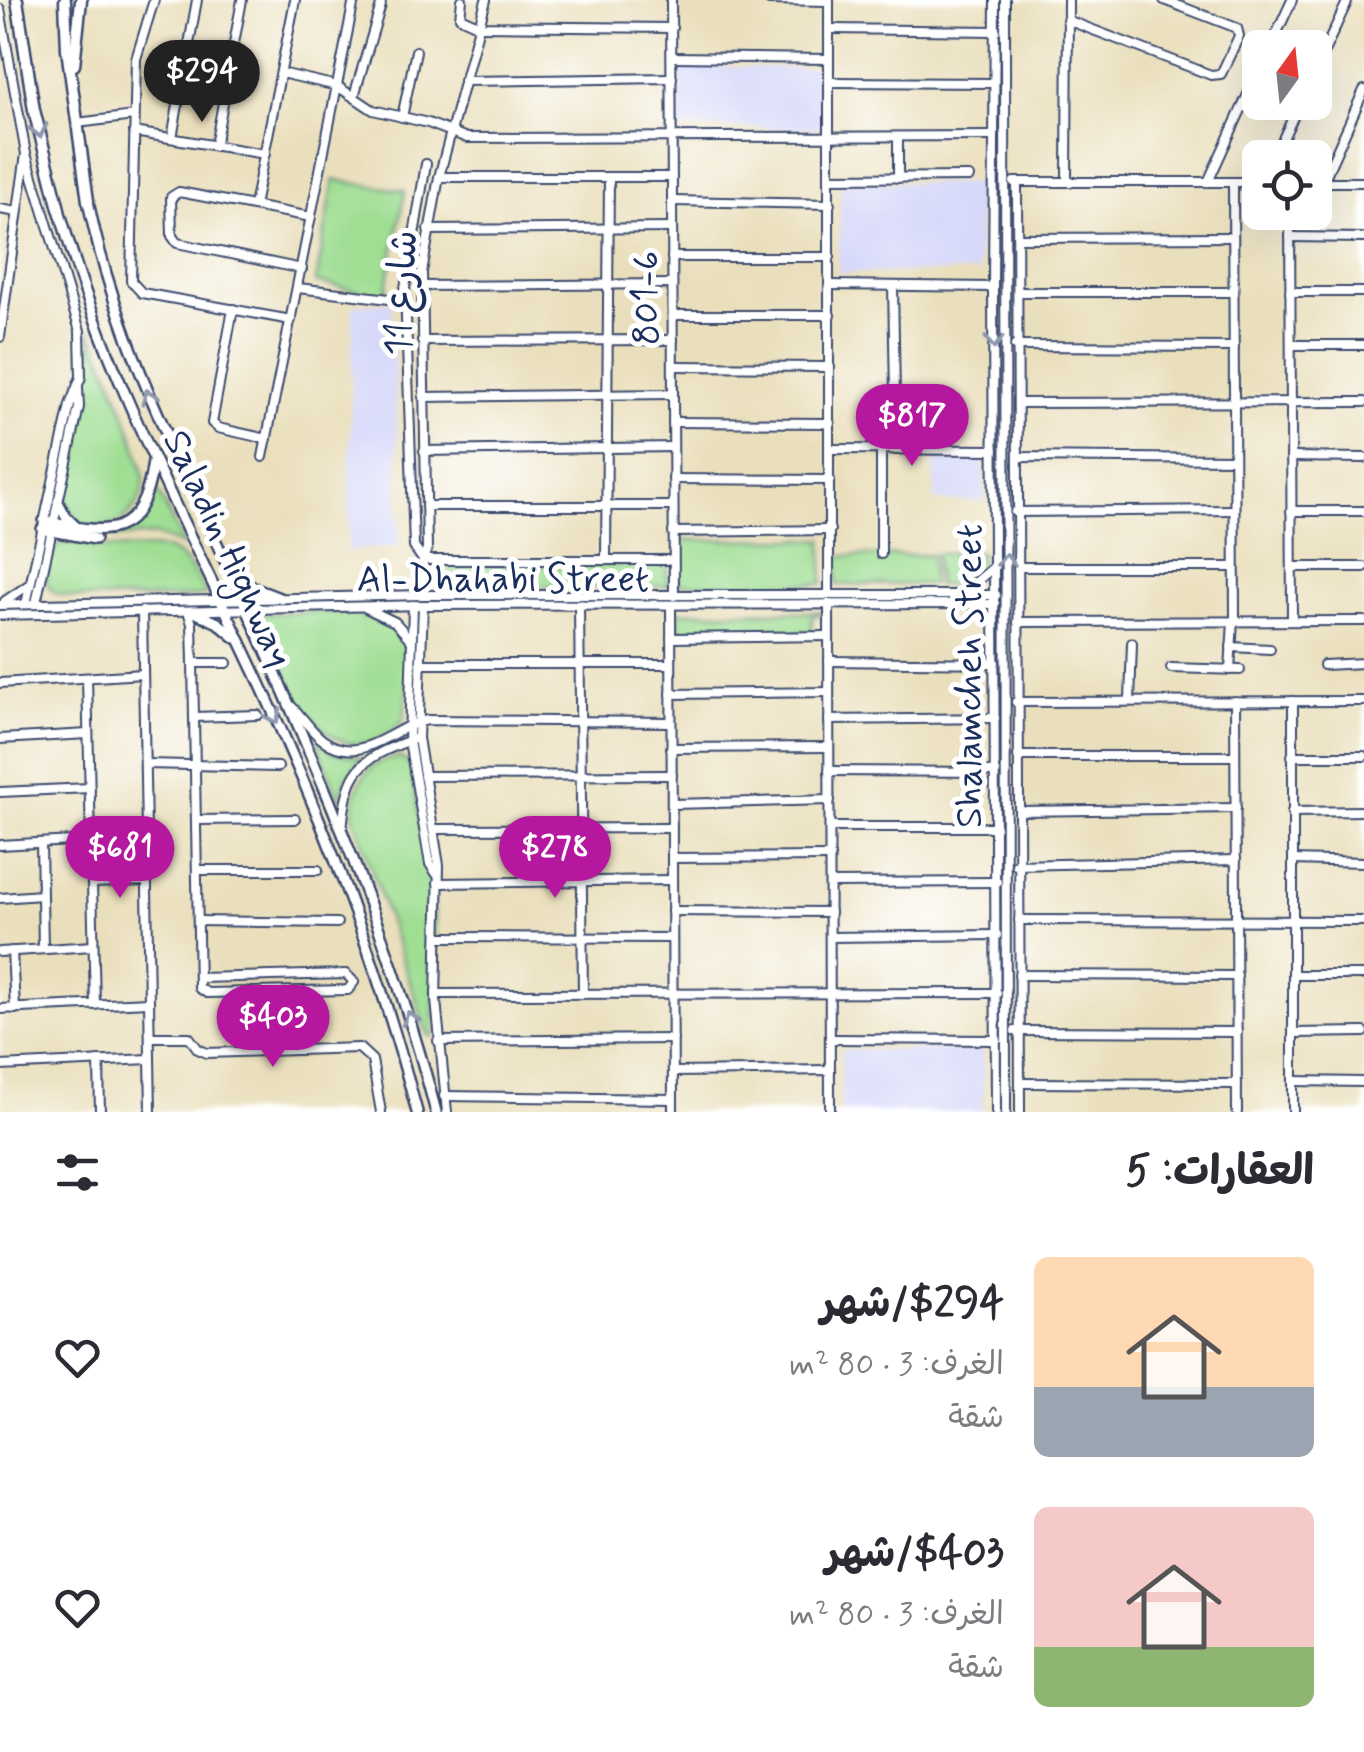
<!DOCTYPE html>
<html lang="ar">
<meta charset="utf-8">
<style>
:root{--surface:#fff;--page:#f2f2f3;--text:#2b2b33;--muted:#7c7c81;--accent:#b5179e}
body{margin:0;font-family:Mynerve,"Playpen Sans Arabic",sans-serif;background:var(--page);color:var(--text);direction:rtl;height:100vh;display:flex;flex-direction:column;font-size:38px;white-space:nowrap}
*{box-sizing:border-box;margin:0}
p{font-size:32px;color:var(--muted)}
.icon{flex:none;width:55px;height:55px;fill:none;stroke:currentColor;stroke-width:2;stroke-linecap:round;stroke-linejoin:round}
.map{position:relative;height:1112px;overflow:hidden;direction:ltr}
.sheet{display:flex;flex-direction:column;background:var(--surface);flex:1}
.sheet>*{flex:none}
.needle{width:65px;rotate:15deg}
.tools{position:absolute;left:1242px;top:30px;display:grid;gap:20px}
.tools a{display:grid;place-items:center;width:90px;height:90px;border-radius:15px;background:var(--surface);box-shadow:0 10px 40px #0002;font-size:50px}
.price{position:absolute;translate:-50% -85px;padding:0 22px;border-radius:35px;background:var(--accent);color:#fff;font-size:32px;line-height:65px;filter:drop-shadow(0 2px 5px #0008)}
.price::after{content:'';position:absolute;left:50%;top:60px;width:30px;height:22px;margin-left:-15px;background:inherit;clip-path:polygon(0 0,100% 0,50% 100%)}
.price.on{background:#222;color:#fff}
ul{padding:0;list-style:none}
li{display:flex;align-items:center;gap:30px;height:250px;padding:0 50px}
li span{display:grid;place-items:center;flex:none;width:280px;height:200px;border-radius:15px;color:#555}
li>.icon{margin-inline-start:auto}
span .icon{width:120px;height:120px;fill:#fffc;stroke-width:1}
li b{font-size:42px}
h2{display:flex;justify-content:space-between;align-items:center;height:120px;padding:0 50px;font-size:42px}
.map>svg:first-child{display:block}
.built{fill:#d5d8f9}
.green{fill:#9fde93;stroke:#5d8678;stroke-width:2.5}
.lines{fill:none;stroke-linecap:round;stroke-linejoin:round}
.minor-casing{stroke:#3a496c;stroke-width:12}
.major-casing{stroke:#3a496c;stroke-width:14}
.highway-casing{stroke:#3a496c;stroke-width:15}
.minor{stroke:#fff;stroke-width:8}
.major{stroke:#fff;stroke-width:9}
.highway{stroke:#fff;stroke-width:10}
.oneway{stroke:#8d97ae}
.labels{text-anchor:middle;stroke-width:10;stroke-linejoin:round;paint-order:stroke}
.street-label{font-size:38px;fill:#1b2f5e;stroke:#fff}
</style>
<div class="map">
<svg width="1364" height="1112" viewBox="0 0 1364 1112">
<rect width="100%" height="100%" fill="#fff"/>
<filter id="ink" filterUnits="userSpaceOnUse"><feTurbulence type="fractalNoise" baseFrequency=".01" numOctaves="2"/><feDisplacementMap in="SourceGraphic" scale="20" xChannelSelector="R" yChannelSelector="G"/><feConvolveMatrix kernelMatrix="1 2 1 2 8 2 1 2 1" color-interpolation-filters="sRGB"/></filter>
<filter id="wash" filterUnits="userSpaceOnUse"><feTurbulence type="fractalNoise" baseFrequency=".0048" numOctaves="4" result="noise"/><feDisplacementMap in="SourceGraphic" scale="40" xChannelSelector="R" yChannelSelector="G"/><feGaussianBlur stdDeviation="2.25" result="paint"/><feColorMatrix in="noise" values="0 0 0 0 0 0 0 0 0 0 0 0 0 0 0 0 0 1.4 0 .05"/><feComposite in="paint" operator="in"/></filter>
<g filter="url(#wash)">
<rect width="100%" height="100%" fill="#eadfbc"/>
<g class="built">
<path d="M680 66 822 68 823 128H679Z"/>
<path d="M841 182 978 183V272L838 273Z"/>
<path d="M391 302 397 415 399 546 348 551 353 305Z"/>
<path d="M934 457 983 458 985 501H935Z"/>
<path d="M983 1049V1112H841V1050Z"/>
</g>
<g class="green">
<path d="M334 180 405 191 385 297 316 282Z"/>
<path d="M89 330C102 353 147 462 144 485 136 531 80 546 65 497 78 441 97 388 89 330Z"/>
<path d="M156 487 184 545 155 535 111 538C136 526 148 514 156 487Z"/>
<path d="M823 539V584H678V540Z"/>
<path d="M70 542C84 543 96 547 110 548 170 551 174 535 207 595 184 598 72 602 56 593 38 584 49 555 59 544Z"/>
<path d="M981 552 980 574 969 585H937L935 554Z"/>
<path d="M931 555 932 584 837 585V556Z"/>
<path d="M443 565H667L668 586 475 587 444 574 438 567Z"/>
<path d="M678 612H825V615H812V632H678Z"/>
<path d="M258 614C299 614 401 598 408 657 411 676 405 699 404 719 393 733 376 744 358 744 308 745 277 652 258 614Z"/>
<path d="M315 739 333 752 361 757 345 781 340 801Z"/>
<path d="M400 757 411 765 435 919 434 1034 432 1036H428L353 815C352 786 369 758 400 757Z"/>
</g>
</g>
<g filter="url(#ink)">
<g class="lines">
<defs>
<g id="minor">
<path d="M154 0 136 59 131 281 142 293 291 320"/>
<path d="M462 0 460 17 480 26 672 28"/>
<path d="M671 0 674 596"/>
<path d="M769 0 829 1"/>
<path d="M995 0 993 287 996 1112"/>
<path d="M1005 0 1006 1112"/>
<path d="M0 9 26 154 0 337"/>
<path d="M1067 20 1211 75 1221 74 1239 36 1237 28 1164 0"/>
<path d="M831 29 996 31"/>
<path d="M1270 48 1292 0"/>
<path d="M672 57 829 59"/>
<path d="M1315 71 1348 0"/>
<path d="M281 73 337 86 373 110 428 123 467 138 994 136"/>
<path d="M464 81 672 78"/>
<path d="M829 82 994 83"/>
<path d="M354 96 381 5"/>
<path d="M402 117 416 51"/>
<path d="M77 123 134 116"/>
<path d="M134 132 265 154"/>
<path d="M172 138 197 0"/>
<path d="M215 146 242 0"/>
<path d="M26 154 80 331 81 377 70 405 26 604"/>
<path d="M1274 158 1300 102"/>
<path d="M439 177H672"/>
<path d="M829 178 969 177"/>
<path d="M898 178V137"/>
<path d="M1014 182H1260"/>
<path d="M1017 182 1020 1112"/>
<path d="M1067 182 1068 0"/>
<path d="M1208 182 1260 68"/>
<path d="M1233 182 1235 621"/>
<path d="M1315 182H1364"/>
<path d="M1323 182 1364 90"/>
<path d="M672 201 830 204"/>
<path d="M254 206 295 0"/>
<path d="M0 209 17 212"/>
<path d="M1290 212 1292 621"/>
<path d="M428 230 672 228"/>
<path d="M1290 237 1364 238"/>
<path d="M1018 238 1233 237"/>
<path d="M672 257H830"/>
<path d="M302 269 177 243 172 236 171 197 179 192 311 217"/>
<path d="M830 285 993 287"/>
<path d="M420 286 672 284"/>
<path d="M893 286 896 450"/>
<path d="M298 288 406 301"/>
<path d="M1018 292H1233"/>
<path d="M1290 292H1364"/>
<path d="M233 309 212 423 218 428 267 439"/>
<path d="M673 315H830"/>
<path d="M422 341 673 340"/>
<path d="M1291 345H1364"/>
<path d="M1015 346 1234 347"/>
<path d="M673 366 830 367"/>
<path d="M423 397 673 394"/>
<path d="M1018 403 1364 402"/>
<path d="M673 422 830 423"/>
<path d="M830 449 994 450"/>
<path d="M881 450V554"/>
<path d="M424 451 673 447"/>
<path d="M263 457 354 0"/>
<path d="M1018 457 1234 459"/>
<path d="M1291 457 1364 458"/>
<path d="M673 479 830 480"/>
<path d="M426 506H673"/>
<path d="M1291 511H1364"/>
<path d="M1015 512 1234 510"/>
<path d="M673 532 830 530"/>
<path d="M606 559 609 177"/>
<path d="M423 560 414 547 405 288 426 164"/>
<path d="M423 560H673"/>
<path d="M1018 567H1234"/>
<path d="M1292 567H1364"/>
<path d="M964 592 995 566"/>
<path d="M829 594V0"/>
<path d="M423 595V560L427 549 422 272 439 177 486 0"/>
<path d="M5 601 30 584"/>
<path d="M36 603 79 407 78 388"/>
<path d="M579 604 583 994"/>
<path d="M829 604 830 1112"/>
<path d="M0 605 423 595H996"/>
<path d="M413 605 409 741 430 864 436 873"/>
<path d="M423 605 418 738 439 865 436 1000 447 1112"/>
<path d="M671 605 673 1112"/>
<path d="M366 608 395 622 410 639"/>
<path d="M142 611 151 1112"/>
<path d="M188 611 192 624 193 663"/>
<path d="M0 615 423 605 995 604"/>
<path d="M1018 622 1364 621"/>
<path d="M671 638 829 636"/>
<path d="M1231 647 1270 649"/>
<path d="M829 661 995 663"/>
<path d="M420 664H671"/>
<path d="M1324 665 1364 663"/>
<path d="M1171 668 1240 670"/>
<path d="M1230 670 1233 621"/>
<path d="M87 678 95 1005"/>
<path d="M0 683 143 674"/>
<path d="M671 694 829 692"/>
<path d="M1130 701 1132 643"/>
<path d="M1235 701 1237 1112"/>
<path d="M1293 701V1112"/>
<path d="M1016 702 1364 701"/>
<path d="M290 705C302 715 310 731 323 740 362 768 391 726 428 720L671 722"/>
<path d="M194 717 258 715"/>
<path d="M829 720 995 718"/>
<path d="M0 739 88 734"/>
<path d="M671 748 829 747"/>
<path d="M1018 756H1235"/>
<path d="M1292 756H1364"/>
<path d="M145 764 278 767"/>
<path d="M829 771 996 772"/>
<path d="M424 776 672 775"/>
<path d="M0 792 90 788"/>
<path d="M672 804 830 800"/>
<path d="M1019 811 1236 808"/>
<path d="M1292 812 1364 811"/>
<path d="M196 820 295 819"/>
<path d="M830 827H996"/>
<path d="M433 829 672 828"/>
<path d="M342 831C347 771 357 759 414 739"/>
<path d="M41 843 43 949"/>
<path d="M0 845 91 840"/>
<path d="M672 858 830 857"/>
<path d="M1293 860 1364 862"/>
<path d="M1016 865 1236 860"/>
<path d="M197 870H318"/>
<path d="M92 883 147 881"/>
<path d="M438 883 672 880"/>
<path d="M830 883 997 882"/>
<path d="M0 898 42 895"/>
<path d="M672 911 830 912"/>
<path d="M1019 920 1364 921"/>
<path d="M198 921 337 923"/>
<path d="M439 937 672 938"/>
<path d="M830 937 997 935"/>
<path d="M12 951 15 1009"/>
<path d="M0 952 93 946"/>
<path d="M1019 975 1237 976"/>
<path d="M1293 975H1364"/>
<path d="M199 978 346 974 354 982 348 990 207 993 199 988 193 663H227"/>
<path d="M436 994 997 993"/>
<path d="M0 1009 149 1002"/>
<path d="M1015 1031 1237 1032"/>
<path d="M1293 1033 1364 1032"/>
<path d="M150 1037H189L198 1049 207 1053 359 1048 372 1060 381 1112"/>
<path d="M830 1039 997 1040"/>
<path d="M438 1041 673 1039"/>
<path d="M99 1061 100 1112"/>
<path d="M0 1066 150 1059"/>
<path d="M673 1072 830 1070"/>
<path d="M1293 1081 1364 1082"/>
<path d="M1020 1083 1237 1084"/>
<path d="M444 1096 673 1099"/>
</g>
<g id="major">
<path d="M88 201C117 347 187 475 247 609 320 772 391 939 436 1112"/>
<path d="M59 209C101 361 174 501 241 643 313 793 375 951 417 1112"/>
<path d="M58 502 66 517 76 527"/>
<path d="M44 521C109 535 142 541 153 462"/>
<path d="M42 529 95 539"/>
<path d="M233 571 256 589 282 599"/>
<path d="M192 611 218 623 236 638"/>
</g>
<g id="highway">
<path d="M17 0 34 110 59 209"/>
<path d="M65 0 67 49 88 201"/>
<path d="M74 65 81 0"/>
</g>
</defs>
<use href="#minor" class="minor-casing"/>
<use href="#major" class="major-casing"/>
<use href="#highway" class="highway-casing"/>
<use href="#minor" class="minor"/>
<use href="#major" class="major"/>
<use href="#highway" class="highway"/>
</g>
<defs><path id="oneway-chevron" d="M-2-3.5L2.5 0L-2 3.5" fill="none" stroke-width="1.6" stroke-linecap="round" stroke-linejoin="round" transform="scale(2.5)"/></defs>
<g class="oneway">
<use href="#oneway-chevron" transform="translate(39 131) rotate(77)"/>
<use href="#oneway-chevron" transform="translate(994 342) rotate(90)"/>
<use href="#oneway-chevron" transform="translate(149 396) rotate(-112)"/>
<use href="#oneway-chevron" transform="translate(1006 560) rotate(-90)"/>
<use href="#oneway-chevron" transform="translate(274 717) rotate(66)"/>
<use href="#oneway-chevron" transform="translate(410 1018) rotate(-106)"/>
</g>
</g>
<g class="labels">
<g class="street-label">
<text transform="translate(400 293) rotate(-87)" y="13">شارع 11</text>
<text transform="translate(645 298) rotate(-90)" y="13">801-6</text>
<text transform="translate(229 548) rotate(65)" y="13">Saladin Highway</text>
<text x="503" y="591">Al-Dhahabi Street</text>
<text transform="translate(968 676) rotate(-90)" y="13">Shalamcheh Street</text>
</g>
</g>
</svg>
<div class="tools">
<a><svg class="needle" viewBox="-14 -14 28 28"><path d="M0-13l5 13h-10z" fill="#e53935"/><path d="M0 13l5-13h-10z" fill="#7c7c81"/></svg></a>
<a><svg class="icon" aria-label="locate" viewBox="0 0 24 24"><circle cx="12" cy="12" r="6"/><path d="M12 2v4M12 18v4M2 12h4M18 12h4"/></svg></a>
</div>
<b class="price on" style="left:202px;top:125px">$294</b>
<b class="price" style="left:912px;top:469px">$817</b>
<b class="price" style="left:120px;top:901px">$681</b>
<b class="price" style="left:555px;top:901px">$278</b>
<b class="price" style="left:273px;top:1070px">$403</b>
</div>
<section class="sheet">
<h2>العقارات: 5<svg class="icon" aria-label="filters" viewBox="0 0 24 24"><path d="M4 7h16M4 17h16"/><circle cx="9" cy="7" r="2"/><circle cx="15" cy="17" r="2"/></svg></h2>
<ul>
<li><span style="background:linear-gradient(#ffd9b3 65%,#9aa5b1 0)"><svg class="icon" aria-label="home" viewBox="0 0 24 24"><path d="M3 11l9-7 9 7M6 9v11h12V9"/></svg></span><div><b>$294/شهر</b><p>الغرف: 3 · 80 m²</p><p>شقة</p></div><svg class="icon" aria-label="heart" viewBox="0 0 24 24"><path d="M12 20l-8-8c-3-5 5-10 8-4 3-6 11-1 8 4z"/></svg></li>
<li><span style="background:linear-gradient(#f6c9c9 70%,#8fb573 0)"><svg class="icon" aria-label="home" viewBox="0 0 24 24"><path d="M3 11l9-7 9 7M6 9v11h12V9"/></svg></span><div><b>$403/شهر</b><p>الغرف: 3 · 80 m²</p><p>شقة</p></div><svg class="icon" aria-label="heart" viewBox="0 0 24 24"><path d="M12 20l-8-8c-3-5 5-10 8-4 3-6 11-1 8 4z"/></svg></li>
</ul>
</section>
